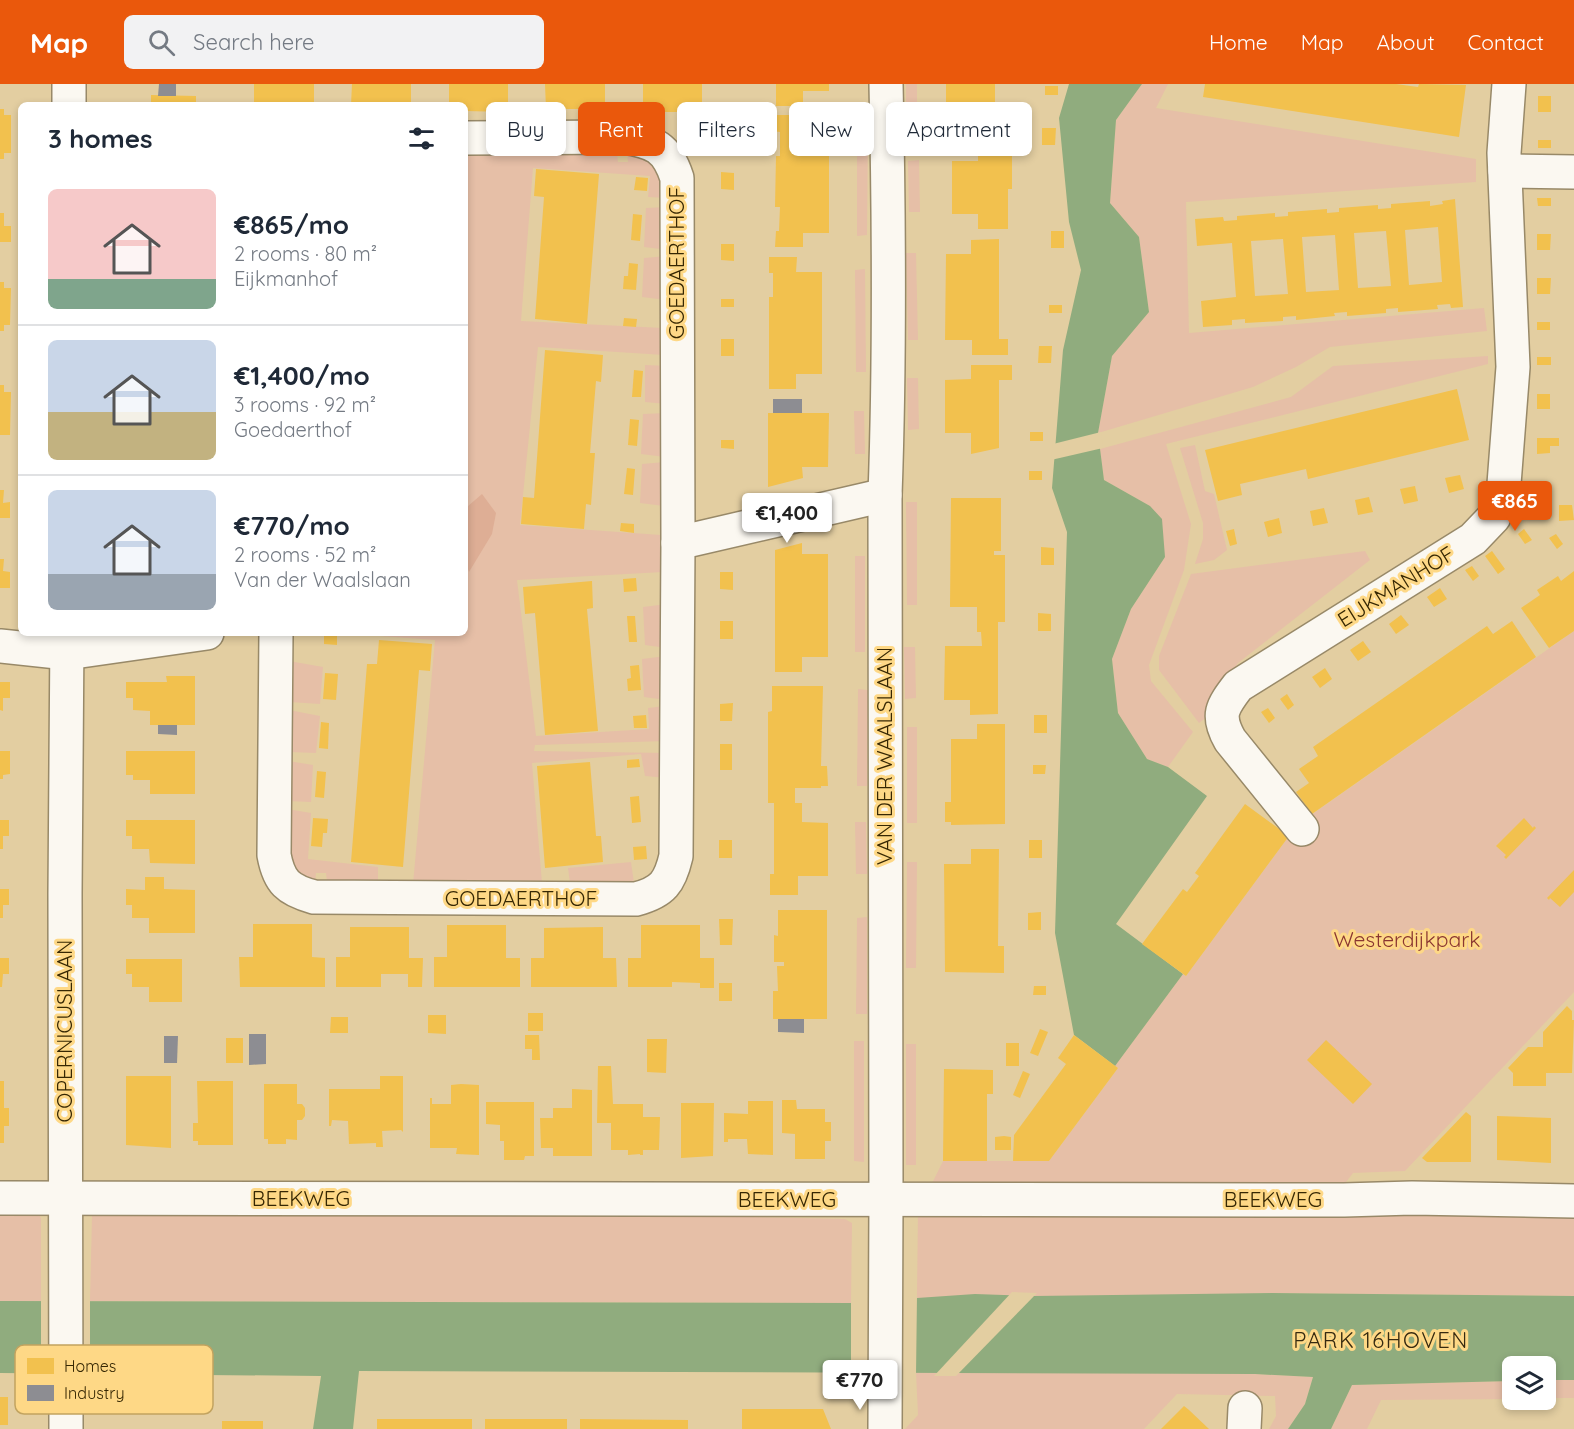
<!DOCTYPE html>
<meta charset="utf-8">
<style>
:root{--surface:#fff;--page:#f2f2f3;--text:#1f2937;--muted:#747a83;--line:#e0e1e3;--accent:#ea580c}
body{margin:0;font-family:Quicksand,sans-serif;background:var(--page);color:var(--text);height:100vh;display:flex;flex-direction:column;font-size:22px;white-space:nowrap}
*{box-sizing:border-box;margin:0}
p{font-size:20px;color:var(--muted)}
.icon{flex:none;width:33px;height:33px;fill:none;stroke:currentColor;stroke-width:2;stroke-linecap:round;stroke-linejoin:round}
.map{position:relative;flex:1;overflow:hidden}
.details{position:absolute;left:18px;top:18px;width:450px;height:534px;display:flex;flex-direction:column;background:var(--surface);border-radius:9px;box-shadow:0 3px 9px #0003}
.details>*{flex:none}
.hud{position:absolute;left:486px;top:18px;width:570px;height:54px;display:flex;gap:12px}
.tools{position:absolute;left:1502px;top:1272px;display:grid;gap:12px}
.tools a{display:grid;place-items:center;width:54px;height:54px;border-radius:9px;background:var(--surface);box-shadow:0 3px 9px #0003;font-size:30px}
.price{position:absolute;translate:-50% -51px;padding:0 14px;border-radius:6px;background:#fff;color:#222;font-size:20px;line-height:39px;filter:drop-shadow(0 2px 3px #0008)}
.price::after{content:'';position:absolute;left:50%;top:36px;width:18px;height:14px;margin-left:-9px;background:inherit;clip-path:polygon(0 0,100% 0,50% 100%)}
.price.active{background:var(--accent);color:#fff}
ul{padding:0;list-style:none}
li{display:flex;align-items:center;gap:18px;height:150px;padding:0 30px}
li+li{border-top:2px solid var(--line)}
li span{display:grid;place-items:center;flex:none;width:168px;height:120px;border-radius:9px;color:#555}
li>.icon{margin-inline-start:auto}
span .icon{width:72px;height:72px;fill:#fffc;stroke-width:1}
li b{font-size:26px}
h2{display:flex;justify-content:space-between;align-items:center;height:72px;padding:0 30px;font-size:26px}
.pill{padding:0 21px;border-radius:9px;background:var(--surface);box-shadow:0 3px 9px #0003;font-size:21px;line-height:54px}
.pill.active{background:var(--accent);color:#fff}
header{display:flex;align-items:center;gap:36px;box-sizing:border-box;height:84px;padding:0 30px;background:var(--accent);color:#fff}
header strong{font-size:28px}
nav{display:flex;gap:33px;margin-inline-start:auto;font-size:21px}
.search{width:420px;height:54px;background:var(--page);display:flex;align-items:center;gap:15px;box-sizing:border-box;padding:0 21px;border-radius:9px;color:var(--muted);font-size:22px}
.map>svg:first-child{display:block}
.green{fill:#e6bfa7}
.forest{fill:#deae95}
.water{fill:#90ac7e}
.pier{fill:#e3cea1}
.homes{fill:#f2c14e;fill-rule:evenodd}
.industry{fill:#8d8d92}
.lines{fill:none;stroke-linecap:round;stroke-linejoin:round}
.minor-casing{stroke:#988968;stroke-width:36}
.minor{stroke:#fbf8f1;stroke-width:33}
.labels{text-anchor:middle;stroke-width:6;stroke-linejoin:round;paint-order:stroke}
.street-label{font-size:21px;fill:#362703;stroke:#fed886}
.park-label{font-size:21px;fill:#8a3631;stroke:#fed886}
.neighbourhood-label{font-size:22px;letter-spacing:1.5px;fill:#362a10;stroke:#fed886}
.key{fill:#fed886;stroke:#c2a35f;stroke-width:1.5}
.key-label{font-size:16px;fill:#362703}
</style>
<header>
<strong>Map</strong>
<div class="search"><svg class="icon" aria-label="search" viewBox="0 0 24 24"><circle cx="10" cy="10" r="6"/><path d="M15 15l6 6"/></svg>Search here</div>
<nav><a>Home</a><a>Map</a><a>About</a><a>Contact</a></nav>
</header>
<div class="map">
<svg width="1574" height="1345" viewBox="0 0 1574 1345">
<rect width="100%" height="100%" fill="#e3cea1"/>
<g class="green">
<rect x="906" y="0" width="11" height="38"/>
<path d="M1142 0H1168L1156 24 1476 75V98L1186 118 1189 249 1484 224 1487 247 1330 263 1296 283 1253 303 1098 349 1112 272 1149 228 1139 153 1110 119 1116 36Z"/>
<path d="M857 48H868L867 151 857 152Z"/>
<path d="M617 69 618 78H628L627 69H655L667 114 648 113 650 92 533 84 521 237 663 244 664 271 538 263 520 441 661 451 663 488 517 496 536 652 649 645 648 624 665 622V657L535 661 534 667 667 669V694L645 692 641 670 532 679 542 799 413 800 435 556 340 549H465V70Z"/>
<path d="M919 76 920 128H909L908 77Z"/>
<path d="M668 123V166L644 163 646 124Z"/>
<path d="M906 169H916L918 256H908Z"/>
<path d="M667 172 666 216 642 213 644 174Z"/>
<path d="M865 185 866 288H856L855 186Z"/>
<path d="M1488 272V280L1166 360 1191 440 1184 486 1149 581 1151 597 1193 648 1168 683 1147 675 1118 629 1112 575 1131 525 1165 473 1150 422 1104 396 1100 365 1291 313 1333 282Z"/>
<path d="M645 281 667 282 666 320 645 318Z"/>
<path d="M907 294H918L919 345 908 346Z"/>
<path d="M854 327H864L865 370H855Z"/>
<path d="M666 329 665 373 641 370 643 330Z"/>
<path d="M1195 361 1205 407 1214 410 1227 466 1214 476 1195 480 1203 455V439L1180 364Z"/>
<path d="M665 378 664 422 640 419 642 380Z"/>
<path d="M906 418H917V521H907Z"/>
<path d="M1365 467 1370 476 1238 579 1221 603 1216 626 1199 639 1159 586V572L1191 490Z"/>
<rect x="855" y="472" width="10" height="96"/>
<path d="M667 520V564L645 561 643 523Z"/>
<path d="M1574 547V908L1405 1087 1353 1089 1322 1129 1574 1130V1212L1257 1209 1194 1289 1255 1290 1313 1293 1305 1320 1288 1345H1269L1276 1332 1275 1312 1177 1310 1144 1345H905L918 1331 916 1288 918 1128 943 1077H1049L1118 984 1115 982 1183 890 1186 892 1289 752 1304 736Z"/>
<path d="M904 563H915L916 614 905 615Z"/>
<path d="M666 572V616L644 613 642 575Z"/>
<path d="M289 577 323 583 320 620 289 618Z"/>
<path d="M858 605 868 606 867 702H857Z"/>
<path d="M289 626 320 632 316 669 289 668Z"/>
<rect x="907" y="643" width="10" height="96"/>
<path d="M288 677 313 681 311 718 287 717Z"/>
<path d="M287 725 311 729 308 775 378 783V800L327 798 326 789H316L315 799 287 787Z"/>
<path d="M866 738 867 790H856L855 738Z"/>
<path d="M631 778 634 799H570L568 784Z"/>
<path d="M907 778H917L916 884H906Z"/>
<path d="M867 833V930H856L857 834Z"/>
<path d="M854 957H864V1078L854 1077Z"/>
<rect x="906" y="960" width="10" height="121"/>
<path d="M0 1129H38L41 1134V1217H0Z"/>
<path d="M552 1129 845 1135 852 1139 851 1219 90 1217 92 1132 97 1130Z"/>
<rect x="1545" y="1296" width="29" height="18"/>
<path d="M1512 1297V1315L1381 1316 1367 1345H1331L1352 1301Z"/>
</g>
<path class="forest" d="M482 410 496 429 492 450 469 488 465 476V428L467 423Z"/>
<g class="water">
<path d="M1069 0H1142L1116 36 1110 119 1139 153 1149 228 1112 272 1098 349 1104 396 1150 422 1162 435 1165 473 1131 525 1112 575 1118 629 1147 675 1168 683 1207 712 1116 840 1183 890 1115 982 1074 951 1055 849 1067 448 1052 404 1063 266 1081 186 1069 138 1059 34Z"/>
<path d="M1272 1209 1574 1212V1296H1545V1282H1512V1297L1352 1301 1331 1345H1288L1305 1320 1313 1293 1255 1290 359 1287 353 1345H313L321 1292 0 1289V1217L851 1219H889L917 1214 975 1210 1034 1212Z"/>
</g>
<g class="pier">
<path d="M1101 348 1103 364 1051 376 1053 360Z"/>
<path d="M1012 1208 1037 1209 956 1292H934Z"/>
<path d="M917 1211 916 1291H851V1216H889Z"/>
<path d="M41 1214H90V1268L99 1292H33L41 1267Z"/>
</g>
<g class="homes">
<rect x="254" y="0" width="60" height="21"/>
<path d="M352 0H411V21H351Z"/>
<path d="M449 0H508V28L465 27V21H449Z"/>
<path d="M545 0H605V25H546Z"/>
<rect x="643" y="0" width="59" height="28"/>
<path d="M776 0H829V7H803V22H776Z"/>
<path d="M946 0H995V36H1012V52H972L971 38 946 37Z"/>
<path d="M1205 0H1396L1418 3 1419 0 1466 1 1459 53 1203 13Z"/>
<rect x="1045" y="2" width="13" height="9"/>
<path d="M151 11 196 12V21H151Z"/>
<rect x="1538" y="12" width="13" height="16"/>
<path d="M734 22V40H721V23Z"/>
<path d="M0 25H4V31H11V69H4V75H0Z"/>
<path d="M772 31H799V46H829V149H803V163H775L776 147H779L780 123H775L776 72H780V48L772 47Z"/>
<path d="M1042 44H1056L1055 61H1042Z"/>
<rect x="1538" y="56" width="13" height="8"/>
<path d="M1012 62V105H1008V145H978V130H952V77H978V63Z"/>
<path d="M536 85 599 90 587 240 535 235 544 113 534 112Z"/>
<path d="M721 88 734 89V106L721 105Z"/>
<path d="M636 93 648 94 647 107 634 106Z"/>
<path d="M1537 114H1551V122H1538Z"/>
<path d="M1455 115 1463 223 1451 224 1450 220 1437 221 1438 225 1398 228V224L1386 225V229L1347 232V228L1334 229 1335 232 1296 236V232L1283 233V237L1245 239V235L1232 236V241L1203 243 1201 217 1236 213 1232 159 1197 162 1195 135 1223 133 1224 137 1237 136V132L1275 129V133L1288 132V128L1327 125V129L1339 128V124L1378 121V125L1391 124V120L1430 117V122L1443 120 1442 117ZM1438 143 1442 198 1409 201 1405 146ZM1386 147 1391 202 1358 204 1354 149ZM1335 151 1339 206 1306 208 1302 153ZM1283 155 1288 210 1255 212 1251 157Z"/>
<path d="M0 129H4V142H11V158H0Z"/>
<path d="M633 130 642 131 640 157 631 156Z"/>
<rect x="1051" y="147" width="13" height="17"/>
<path d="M1537 150H1551L1550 166H1537Z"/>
<path d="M999 155V255H1008V271H972V256H945L946 170H971V156Z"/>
<path d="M721 160H734V177L721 176Z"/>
<path d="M769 173H797L796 188H822V290H796V305H769V213H773V189H769Z"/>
<path d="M629 179 638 180 636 206 623 205 624 192H628Z"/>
<path d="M1537 194H1551L1550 210H1537Z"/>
<path d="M0 198H4V204H11L10 241H4V247H0Z"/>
<rect x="721" y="215" width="13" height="8"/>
<rect x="1049" y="221" width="13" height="8"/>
<path d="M624 234 637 235 636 243 623 242Z"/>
<rect x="1537" y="238" width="13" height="8"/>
<rect x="721" y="255" width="13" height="17"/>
<path d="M1039 262H1052L1051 279H1038Z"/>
<path d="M545 266 603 271 601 298 596 297 590 369H595L591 421 586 420 584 445 521 440 523 413 534 414Z"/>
<rect x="1537" y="273" width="14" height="8"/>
<path d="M971 281H1012V296H999V364L971 370V349H945V296L971 295Z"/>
<path d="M634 286 643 287 641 313H632Z"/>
<path d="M0 301H4V308H11L10 351H0Z"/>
<path d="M1457 305 1469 356 1308 395 1306 385 1240 400 1242 411 1218 417 1205 366Z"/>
<rect x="1537" y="310" width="13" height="15"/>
<path d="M768 329H829L828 383H802L803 394 768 403Z"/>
<path d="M630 335 639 336 637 362 628 361Z"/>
<rect x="1030" y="348" width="13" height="9"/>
<path d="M1537 354H1559V362H1550V369L1537 370Z"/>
<path d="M721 356H734V365L721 364Z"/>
<path d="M627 384 635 385 633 411 624 410Z"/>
<rect x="1029" y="387" width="13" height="9"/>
<path d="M1460 391 1464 405 1449 409 1445 394Z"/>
<rect x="1537" y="398" width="13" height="8"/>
<path d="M1415 402 1418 417 1404 420 1400 405Z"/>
<path d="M0 406H4L3 419 10 418V434H0Z"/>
<path d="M1369 413 1373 428 1358 431 1355 416Z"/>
<path d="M951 414H1001V467H994V471H1005V538H998V630L970 631V616H944L945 562H982L981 548H977V523H950Z"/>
<path d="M1559 421H1572L1574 436 1559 437Z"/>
<path d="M1324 424 1328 439 1313 442 1310 427Z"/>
<path d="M1279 434 1282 449 1268 453 1264 438Z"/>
<path d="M621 439 634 440V449L620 447Z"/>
<path d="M1234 445 1237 460 1230 462 1226 447Z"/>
<path d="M1524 445 1532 456 1525 460 1518 450Z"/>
<path d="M1556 450 1563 460 1557 465 1549 454Z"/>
<path d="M802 459V470H828V573H802V588H775V466Z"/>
<path d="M1041 463 1054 464V481H1041Z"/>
<path d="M1492 467 1505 485 1498 490 1485 472Z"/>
<path d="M0 475H4L3 487 10 488V504H0Z"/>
<path d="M1472 482 1479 492 1473 497 1465 486Z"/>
<path d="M1574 487V547L1549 564 1521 524 1540 511 1537 506 1558 492 1561 497Z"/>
<path d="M720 488H733V506L720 505Z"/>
<path d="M636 494 637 507 624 508 623 495Z"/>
<path d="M592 497 593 524 587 525 598 647 545 651 535 529 525 530 523 503Z"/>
<path d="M1440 504 1447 515 1434 523 1427 513Z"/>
<path d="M1038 529 1051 530V547H1038Z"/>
<path d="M1401 531 1409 541 1396 550 1389 540Z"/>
<path d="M627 532H635L637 558H629Z"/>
<rect x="720" y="537" width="13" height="18"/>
<path d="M1512 537 1536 573 1312 730 1296 708 1309 699 1299 685 1318 672 1313 663 1487 542 1493 550Z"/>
<path d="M324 552H337V561L324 560Z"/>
<path d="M379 556 432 560 430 587 419 586 403 783 351 778 367 580H377Z"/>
<path d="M1363 557 1371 568 1358 577 1350 566Z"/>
<path d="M639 581 641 606 628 607 627 595 631 594 630 582Z"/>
<path d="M1325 584 1332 595 1320 604 1312 593Z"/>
<path d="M325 589 338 590 336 616 323 615Z"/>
<path d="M166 592H195V641H150V627L133 626V614H126V598H167Z"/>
<path d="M0 598H10V614H3V627L0 626Z"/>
<path d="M772 602H823L821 682H827L828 702H821V704H795V719H802V738L828 739V792H798V811H770V790H774V719H768V628L772 627Z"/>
<path d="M1287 610 1294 621 1288 626 1280 615Z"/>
<path d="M733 619 732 637H720V620Z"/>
<path d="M1268 624 1275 634 1269 639 1261 628Z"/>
<path d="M646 631 647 644H634L633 632Z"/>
<rect x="1034" y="631" width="13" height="18"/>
<path d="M321 638 329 639 328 665 319 664Z"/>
<path d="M977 640H1005V740L951 741V738H945V718H951V655H977Z"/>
<rect x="720" y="660" width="12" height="26"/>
<path d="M0 667H10V690L3 691V695H0Z"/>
<path d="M126 667H195V710H150V696H133V691H126Z"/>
<path d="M639 675 640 683 627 684V676Z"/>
<path d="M590 678 596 752H601L603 778 545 784 537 682Z"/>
<path d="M1033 681H1046L1045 690H1033Z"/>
<path d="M317 687 326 688 324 714 315 713Z"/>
<path d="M639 712 641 738 632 739 630 713Z"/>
<path d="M1245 720 1289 752 1186 892 1142 860 1183 805 1187 808 1199 792 1195 789Z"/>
<path d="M313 734 328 735 327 749H323L322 763 311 762Z"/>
<path d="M1524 734 1533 744 1534 742 1536 744 1506 775 1504 773 1506 771 1496 762Z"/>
<path d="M0 736H9V752H3V765H0Z"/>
<path d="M126 736H195V780L150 779 149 765H132V752H126Z"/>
<rect x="719" y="756" width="13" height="18"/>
<rect x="1029" y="756" width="13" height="18"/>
<path d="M646 762 647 775 634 776 633 763Z"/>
<path d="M971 765H999L998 862H1004V889L945 888 944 780H971Z"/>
<path d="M1574 786V808L1560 823 1550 814 1549 816 1547 814Z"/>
<path d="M145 793H164V805L195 806V849H149V834H132V821H126V805L145 806Z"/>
<path d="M0 805H9V821H3V834H0Z"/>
<path d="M778 826H827V935H773V907H778L777 882H784V878H774V851L778 852Z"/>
<path d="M1041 828V846H1028V829Z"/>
<path d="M719 835H733L732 861H720Z"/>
<path d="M253 840H312V873L325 874V903H240L239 873H253Z"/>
<path d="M447 841H506V874H520V903H434V873H447Z"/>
<path d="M641 841H700V874H714V904H700V899L672 898V903H628V874H641Z"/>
<path d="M350 843H409V874H423L422 903H408V890H381V903H336V873H350Z"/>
<path d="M603 843V874H616L617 903H531V874H544V844Z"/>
<path d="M0 874H9V890H3L2 903H0Z"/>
<path d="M126 875H182V918H149V903H132V890H126Z"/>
<rect x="719" y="899" width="13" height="18"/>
<path d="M1034 902H1046V911H1033Z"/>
<path d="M1567 922 1572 927V936H1574L1572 989H1546V1002H1513V989L1508 984 1528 963H1543V948Z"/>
<rect x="528" y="929" width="15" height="18"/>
<path d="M428 931H446V950L428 949Z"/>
<path d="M331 933H348V949H330Z"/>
<path d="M1040 945 1048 948 1038 972 1030 969Z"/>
<path d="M525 951H539L540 976H532V965H525Z"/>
<path d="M1074 951 1118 984 1049 1077H1013L1014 1051 1066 980 1058 974Z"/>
<rect x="226" y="954" width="17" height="25"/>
<path d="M647 955H667L666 989 647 988Z"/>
<path d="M1326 956 1372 1000 1353 1020 1307 976Z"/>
<rect x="1006" y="959" width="13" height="23"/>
<path d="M598 982H611L613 1020H643V1033H660L659 1066H643V1071H640V1070L628 1071V1066H611V1039H597Z"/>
<path d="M944 985 993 986V1010H987V1077H943Z"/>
<path d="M1023 987 1030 990 1020 1014 1013 1011Z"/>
<path d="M126 992H171V1064L126 1061Z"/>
<path d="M380 992H403V1048L401 1046 382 1047 383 1063H376V1059L349 1060 348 1037 332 1036 331 1042H329V1005H380Z"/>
<path d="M0 997H4V1024H9V1042H4V1059H0Z"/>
<path d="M197 997H233V1061H198V1057H193V1039H198Z"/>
<path d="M264 1000H297V1020H302L305 1024V1032L302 1036H297V1056L286 1055V1060H268V1055H264Z"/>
<path d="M461 1000 479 1001V1071L456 1070 457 1064H430V1014H432V1020H451V1001Z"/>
<path d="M572 1005 592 1006V1072H553V1064H541L540 1034H553V1024H572Z"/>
<path d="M782 1016H796L797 1025H825V1038H831V1057H825V1075H795V1050L782 1049Z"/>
<path d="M748 1017H773V1071L748 1070 747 1055H728V1058H724V1029L748 1030Z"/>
<path d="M486 1018H534V1072H525L524 1076H504V1057H500V1041L486 1040Z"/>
<path d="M681 1019H714L713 1072 681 1074Z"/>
<path d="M1466 1028 1471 1032V1078H1427L1422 1074Z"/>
<path d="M1497 1032 1551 1034V1079L1497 1076Z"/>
<path d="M1004 1052 1011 1053V1066H995V1053Z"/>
<rect x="0" y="1313" width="8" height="28"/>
<path d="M1184 1322 1189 1326 1209 1345H1161Z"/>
<path d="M742 1325H823L831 1345H742Z"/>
<rect x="377" y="1335" width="95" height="10"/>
<rect x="485" y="1335" width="82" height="10"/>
<path d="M580 1335 688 1336V1345H580Z"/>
<rect x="222" y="1337" width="41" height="8"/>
</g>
<g class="industry">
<path d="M159 0H176V12H158Z"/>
<rect x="773" y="315" width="29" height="14"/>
<path d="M158 641H177V651L158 650Z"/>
<path d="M778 935H804V949L778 948Z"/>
<path d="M249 950H266V980L249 981Z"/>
<path d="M164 952H178L177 979H164Z"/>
</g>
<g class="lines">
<defs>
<g id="minor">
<path d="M69 21V0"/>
<path d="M1505 87 1574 88"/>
<path d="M678 459 885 411"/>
<path d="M276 549 274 771C279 798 288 806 314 813L636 815C663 808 670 798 676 772L678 459 677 94C667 63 654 58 624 53L465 54"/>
<path d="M0 562 67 569 207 549"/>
<path d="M1302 745 1230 656C1216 631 1222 623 1238 602L1473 455 1494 433 1504 400 1513 283 1504 69 1509 0"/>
<path d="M0 1114 1344 1116 1412 1114 1574 1117"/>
<path d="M66 1345 65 810 67 549"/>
<path d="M885 1345 886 1116 885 411C890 274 889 137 886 0"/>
<path d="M1244 1345 1245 1324"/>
</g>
</defs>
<use href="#minor" class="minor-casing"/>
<use href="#minor" class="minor"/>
</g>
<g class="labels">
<g class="street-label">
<text transform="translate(677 179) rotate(-90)" y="7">GOEDAERTHOF</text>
<text transform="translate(1396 503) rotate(-32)" y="7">EIJKMANHOF</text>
<text transform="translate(885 672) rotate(-90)" y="7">VAN DER WAALSLAAN</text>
<text x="521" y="822">GOEDAERTHOF</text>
<text transform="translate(65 947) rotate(-90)" y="7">COPERNICUSLAAN</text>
<text x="301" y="1122">BEEKWEG</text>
<text x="787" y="1123">BEEKWEG</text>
<text x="1273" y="1123">BEEKWEG</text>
</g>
<g class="park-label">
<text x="1407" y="863">Westerdijkpark</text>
</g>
<g class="neighbourhood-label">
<text x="1381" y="1264">PARK 16HOVEN</text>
</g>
</g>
<rect x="15" y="1261" width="198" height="69" rx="9" class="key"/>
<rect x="27" y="1274" width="27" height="16" fill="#f2c14e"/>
<rect x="27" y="1301" width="27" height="16" fill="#8d8d92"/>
<g class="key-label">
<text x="64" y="1288">Homes</text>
<text x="64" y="1315">Industry</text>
</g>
</svg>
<div class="tools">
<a><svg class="icon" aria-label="layers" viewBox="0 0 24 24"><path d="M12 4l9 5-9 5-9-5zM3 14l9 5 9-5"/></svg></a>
</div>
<b class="price active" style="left:1515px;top:448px">€865</b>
<b class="price" style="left:787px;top:460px">€1,400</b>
<b class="price" style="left:860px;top:1327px">€770</b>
<div class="hud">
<a class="pill">Buy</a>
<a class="pill active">Rent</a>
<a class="pill">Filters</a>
<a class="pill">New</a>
<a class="pill">Apartment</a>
</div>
<section class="details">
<h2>3 homes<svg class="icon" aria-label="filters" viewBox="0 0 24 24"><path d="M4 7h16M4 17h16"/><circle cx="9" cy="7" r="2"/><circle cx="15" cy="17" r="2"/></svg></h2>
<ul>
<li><span style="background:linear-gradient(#f6c9c9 75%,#7fa58c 0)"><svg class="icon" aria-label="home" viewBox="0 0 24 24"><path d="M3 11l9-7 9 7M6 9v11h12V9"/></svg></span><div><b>€865/mo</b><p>2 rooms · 80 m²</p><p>Eijkmanhof</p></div></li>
<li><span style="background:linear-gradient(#c9d6e8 60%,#c2b280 0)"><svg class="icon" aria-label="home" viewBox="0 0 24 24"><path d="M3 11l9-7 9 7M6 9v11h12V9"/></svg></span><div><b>€1,400/mo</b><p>3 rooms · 92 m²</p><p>Goedaerthof</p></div></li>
<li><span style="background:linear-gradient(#c9d6e8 70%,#9aa5b1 0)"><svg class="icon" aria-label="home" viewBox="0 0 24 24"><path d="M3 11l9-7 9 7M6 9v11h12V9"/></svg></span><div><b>€770/mo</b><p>2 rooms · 52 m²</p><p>Van der Waalslaan</p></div></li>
</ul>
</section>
</div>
